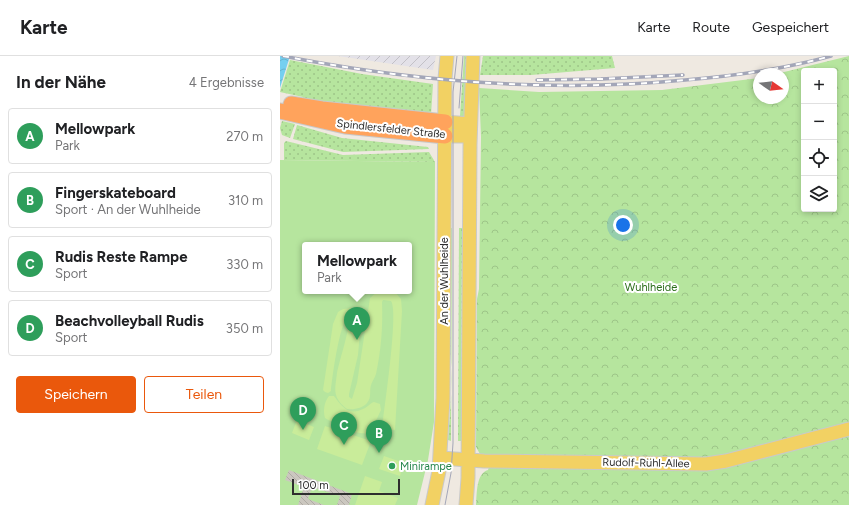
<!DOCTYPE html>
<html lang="de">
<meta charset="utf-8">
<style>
:root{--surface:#fff;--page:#f2f2f2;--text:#202124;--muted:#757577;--line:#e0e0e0;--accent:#ea580c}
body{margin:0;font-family:Figtree,sans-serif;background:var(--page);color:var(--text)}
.controls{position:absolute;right:12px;top:12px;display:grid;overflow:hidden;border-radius:4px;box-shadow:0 2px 6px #0003}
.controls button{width:36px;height:36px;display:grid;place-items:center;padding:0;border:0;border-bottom:1px solid var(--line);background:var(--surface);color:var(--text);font:20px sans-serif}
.compass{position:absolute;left:473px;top:12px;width:36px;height:36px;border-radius:50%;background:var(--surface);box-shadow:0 2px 6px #0003;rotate:104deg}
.scale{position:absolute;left:12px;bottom:10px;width:108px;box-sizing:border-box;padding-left:4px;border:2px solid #2e2e2e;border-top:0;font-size:11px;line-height:14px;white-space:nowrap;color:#2e2e2e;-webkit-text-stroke:3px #fff;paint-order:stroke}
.you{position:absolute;left:343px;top:169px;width:14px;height:14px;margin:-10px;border:3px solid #fff;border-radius:50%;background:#1a73e8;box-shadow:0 0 0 6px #1a73e833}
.badge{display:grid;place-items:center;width:26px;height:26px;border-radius:50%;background:var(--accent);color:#fff;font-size:13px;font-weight:700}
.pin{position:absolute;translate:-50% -33px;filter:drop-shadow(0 1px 2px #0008)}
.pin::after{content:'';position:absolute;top:21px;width:14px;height:12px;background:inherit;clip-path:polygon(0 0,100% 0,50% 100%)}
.popup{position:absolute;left:22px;top:186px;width:110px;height:52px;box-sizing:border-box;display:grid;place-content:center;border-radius:4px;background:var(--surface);filter:drop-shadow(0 1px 3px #0005);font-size:13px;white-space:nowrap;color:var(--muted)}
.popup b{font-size:15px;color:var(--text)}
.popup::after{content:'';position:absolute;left:50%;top:100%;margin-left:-8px;border:8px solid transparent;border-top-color:var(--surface)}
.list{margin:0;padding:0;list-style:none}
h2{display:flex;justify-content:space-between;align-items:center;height:52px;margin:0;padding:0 16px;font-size:17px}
h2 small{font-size:13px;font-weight:400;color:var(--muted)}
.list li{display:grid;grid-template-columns:26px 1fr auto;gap:12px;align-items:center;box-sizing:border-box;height:56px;margin:0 8px 8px;padding:0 8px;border:1px solid var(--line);border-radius:4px}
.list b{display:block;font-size:15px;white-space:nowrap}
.list p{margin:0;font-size:13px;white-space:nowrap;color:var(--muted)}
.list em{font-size:13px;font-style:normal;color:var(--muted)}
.actions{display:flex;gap:8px;padding:12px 16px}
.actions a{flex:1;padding:9px 0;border:1px solid var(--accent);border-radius:4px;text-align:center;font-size:14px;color:var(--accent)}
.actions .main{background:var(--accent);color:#fff}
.icon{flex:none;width:22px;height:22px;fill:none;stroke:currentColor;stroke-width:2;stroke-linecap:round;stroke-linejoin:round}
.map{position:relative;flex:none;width:569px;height:449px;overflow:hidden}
header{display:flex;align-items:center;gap:24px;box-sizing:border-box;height:56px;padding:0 20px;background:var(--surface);border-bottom:1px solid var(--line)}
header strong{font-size:19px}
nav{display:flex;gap:22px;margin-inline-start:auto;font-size:14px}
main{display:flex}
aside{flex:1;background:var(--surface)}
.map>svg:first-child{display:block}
.industrial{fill:url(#industrial-furrows)}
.grass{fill:url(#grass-dots)}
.forest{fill:url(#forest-crowns);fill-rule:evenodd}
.park{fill:#b6e59e;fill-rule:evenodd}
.pitch{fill:#c9ec9a}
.water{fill:url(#water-waves)}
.building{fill:url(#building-back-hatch)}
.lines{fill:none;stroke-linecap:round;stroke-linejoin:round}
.major-casing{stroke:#c9c9c9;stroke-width:15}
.highway-casing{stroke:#c9c9c9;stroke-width:17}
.major{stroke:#f2d163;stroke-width:13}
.highway{stroke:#ffa35c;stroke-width:15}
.tram{stroke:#a3a6b8;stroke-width:1}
.rail-casing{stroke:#a3a6b8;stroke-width:3.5}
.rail{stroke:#fff;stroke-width:2;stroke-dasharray:6;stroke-linecap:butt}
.leisure-dot{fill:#2e9e5b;stroke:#fff;stroke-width:1.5}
.labels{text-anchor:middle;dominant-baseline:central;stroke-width:4;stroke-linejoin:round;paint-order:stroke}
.street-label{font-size:11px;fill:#2e2e2e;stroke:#fff}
.park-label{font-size:11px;fill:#2c6e1b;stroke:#fff}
.leisure-label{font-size:11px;fill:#27864d;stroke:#fff;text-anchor:start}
</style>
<header>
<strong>Karte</strong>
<nav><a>Karte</a><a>Route</a><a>Gespeichert</a></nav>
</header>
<main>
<aside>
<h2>In der Nähe<small>4 Ergebnisse</small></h2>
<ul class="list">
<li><span class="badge" style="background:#2e9e5b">A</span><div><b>Mellowpark</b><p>Park</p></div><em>270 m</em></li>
<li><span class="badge" style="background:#2e9e5b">B</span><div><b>Fingerskateboard</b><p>Sport · An der Wuhlheide</p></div><em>310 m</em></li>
<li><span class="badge" style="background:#2e9e5b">C</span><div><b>Rudis Reste Rampe</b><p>Sport</p></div><em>330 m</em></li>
<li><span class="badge" style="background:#2e9e5b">D</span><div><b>Beachvolleyball Rudis</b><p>Sport</p></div><em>350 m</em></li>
</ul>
<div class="actions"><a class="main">Speichern</a><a>Teilen</a></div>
</aside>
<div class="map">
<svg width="569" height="449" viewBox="0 0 569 449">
<defs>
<pattern id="industrial-furrows" width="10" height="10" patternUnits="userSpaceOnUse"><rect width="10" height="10" fill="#e3e1e8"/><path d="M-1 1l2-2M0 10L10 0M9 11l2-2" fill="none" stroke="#c3c1c7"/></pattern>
<pattern id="grass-dots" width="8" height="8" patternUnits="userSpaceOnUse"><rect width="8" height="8" fill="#b6e59e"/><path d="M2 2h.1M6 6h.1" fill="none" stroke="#9dc588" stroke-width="1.8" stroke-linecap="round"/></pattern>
<pattern id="forest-crowns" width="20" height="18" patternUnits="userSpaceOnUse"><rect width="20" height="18" fill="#b6e59e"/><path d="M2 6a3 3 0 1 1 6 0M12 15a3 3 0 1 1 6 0" fill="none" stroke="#9dc588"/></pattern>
<pattern id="water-waves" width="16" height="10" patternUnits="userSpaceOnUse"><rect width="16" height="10" fill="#75cff0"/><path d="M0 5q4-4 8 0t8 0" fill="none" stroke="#66b2ce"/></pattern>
<pattern id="building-back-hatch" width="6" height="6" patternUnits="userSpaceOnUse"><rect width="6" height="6" fill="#cbc7bf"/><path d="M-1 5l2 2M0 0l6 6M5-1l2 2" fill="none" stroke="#afaba4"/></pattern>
</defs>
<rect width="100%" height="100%" fill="#efe9e1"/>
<!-- industrial -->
<path class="industrial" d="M58 0H156L153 14Z"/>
<!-- grass -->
<path class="grass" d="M184 0H189L186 55 184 60H180Z
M203 0H332L335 12 251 19H200Z
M10 4 82 18 153 28 151 59 22 44 23 41 0 36Z
M2 65 15 68 10 82 2 79 0 72Z
M17 69 62 82 148 91 149 93 63 96 13 83Z
M6 85 63 99 149 96 155 106 4 104V87Z
M169 172H172L171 385 168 384C170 352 175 316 168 284Z
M179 172H182L181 385H178Z"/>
<!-- forest -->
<path class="forest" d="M569 0V369L447 401 413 404 200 398 196 391 197 243 199 233 201 81 199 32 259 36 382 34 479 22V42H503V18H496ZM524 15H554V153H524Z
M569 377V449H196C197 438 196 417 208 414L209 411 416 412Z"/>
<!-- park -->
<path class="park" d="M0 104 155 106 154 366 148 404 137 449H0ZM25 189H129V235H25Z"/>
<!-- pitch -->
<path class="pitch" d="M98 235H114L121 243 122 255 115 374 102 373C104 353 119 256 111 245L103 244 102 246C103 271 101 294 96 318 95 322 92 325 91 329 89 336 92 341 87 347 83 352 74 354 67 353 52 341 55 334 57 317 59 306 72 266 69 260 60 263 52 323 51 335L48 337 45 336 43 334 53 268 58 256 63 253 73 252 81 264 78 299 69 338V341L72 343 77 327 90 242Z
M49 340H54C62 351 69 360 83 353 88 351 90 347 94 346L100 348 101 354 90 377C76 380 58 369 45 362 43 355 44 346 49 340Z
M17 364 34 371 29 384 12 377Z
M45 370 91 385 82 409 37 393Z
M104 400 124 407 120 420 99 413Z
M85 420 102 426 99 435 118 442 115 449H75Z"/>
<!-- water -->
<path class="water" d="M0 0H10L0 32Z"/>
<!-- building -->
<path class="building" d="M9 414 72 438 69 449H57L60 440 32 431 28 443 44 449H18L24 431 5 424Z"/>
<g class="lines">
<!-- major casing -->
<g class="major-casing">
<path id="major" d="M165 66 190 68
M165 80H190
M160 402 204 405 426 408 446 405 569 373
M152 449 159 415 163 342 165 23 167 0
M186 449 188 422 190 88 193 0"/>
</g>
<!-- highway casing -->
<g class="highway-casing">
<path id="highway" d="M11 48 42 53 165 66
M0 55 65 70 165 80"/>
</g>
<!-- major -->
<use href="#major" class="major"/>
<!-- highway -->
<use href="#highway" class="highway"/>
<!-- tram -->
<path class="tram" d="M179 52 183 0
M165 449 171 417 173 387V36L177 0"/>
<!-- rail casing -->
<g class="rail-casing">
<path id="rail" d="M3 0C136 26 270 37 405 24 454 20 504 13 551 0
M257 24 321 23 403 19"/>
</g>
<!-- rail -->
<use href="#rail" class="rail"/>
</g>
<!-- markers -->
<circle class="leisure-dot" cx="112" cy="410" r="4"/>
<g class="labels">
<!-- street labels -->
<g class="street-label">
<text transform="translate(111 73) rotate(6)">Spindlersfelder Straße</text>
<text transform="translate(164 225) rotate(-90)">An der Wuhlheide</text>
<text transform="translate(366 407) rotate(1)">Rudolf-Rühl-Allee</text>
</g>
<!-- park labels -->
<g class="park-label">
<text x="371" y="231">Wuhlheide</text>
</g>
<!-- leisure labels -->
<g class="leisure-label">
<text x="120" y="410">Minirampe</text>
</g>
</g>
</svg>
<div class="controls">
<button>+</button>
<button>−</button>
<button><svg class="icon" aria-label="locate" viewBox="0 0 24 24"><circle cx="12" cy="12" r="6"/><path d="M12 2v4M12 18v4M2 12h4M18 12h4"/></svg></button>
<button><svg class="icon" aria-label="layers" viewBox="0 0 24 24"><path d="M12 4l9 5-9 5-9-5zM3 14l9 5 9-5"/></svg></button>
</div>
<svg class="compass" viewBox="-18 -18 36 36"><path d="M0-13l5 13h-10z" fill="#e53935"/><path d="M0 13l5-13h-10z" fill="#757577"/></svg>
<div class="scale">100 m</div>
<div class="you"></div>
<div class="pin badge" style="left:77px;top:284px;background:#2e9e5b">A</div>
<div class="popup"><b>Mellowpark</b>Park</div>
<div class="pin badge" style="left:99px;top:397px;background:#2e9e5b">B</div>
<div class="pin badge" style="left:64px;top:389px;background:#2e9e5b">C</div>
<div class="pin badge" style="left:23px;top:374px;background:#2e9e5b">D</div>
</div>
</main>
